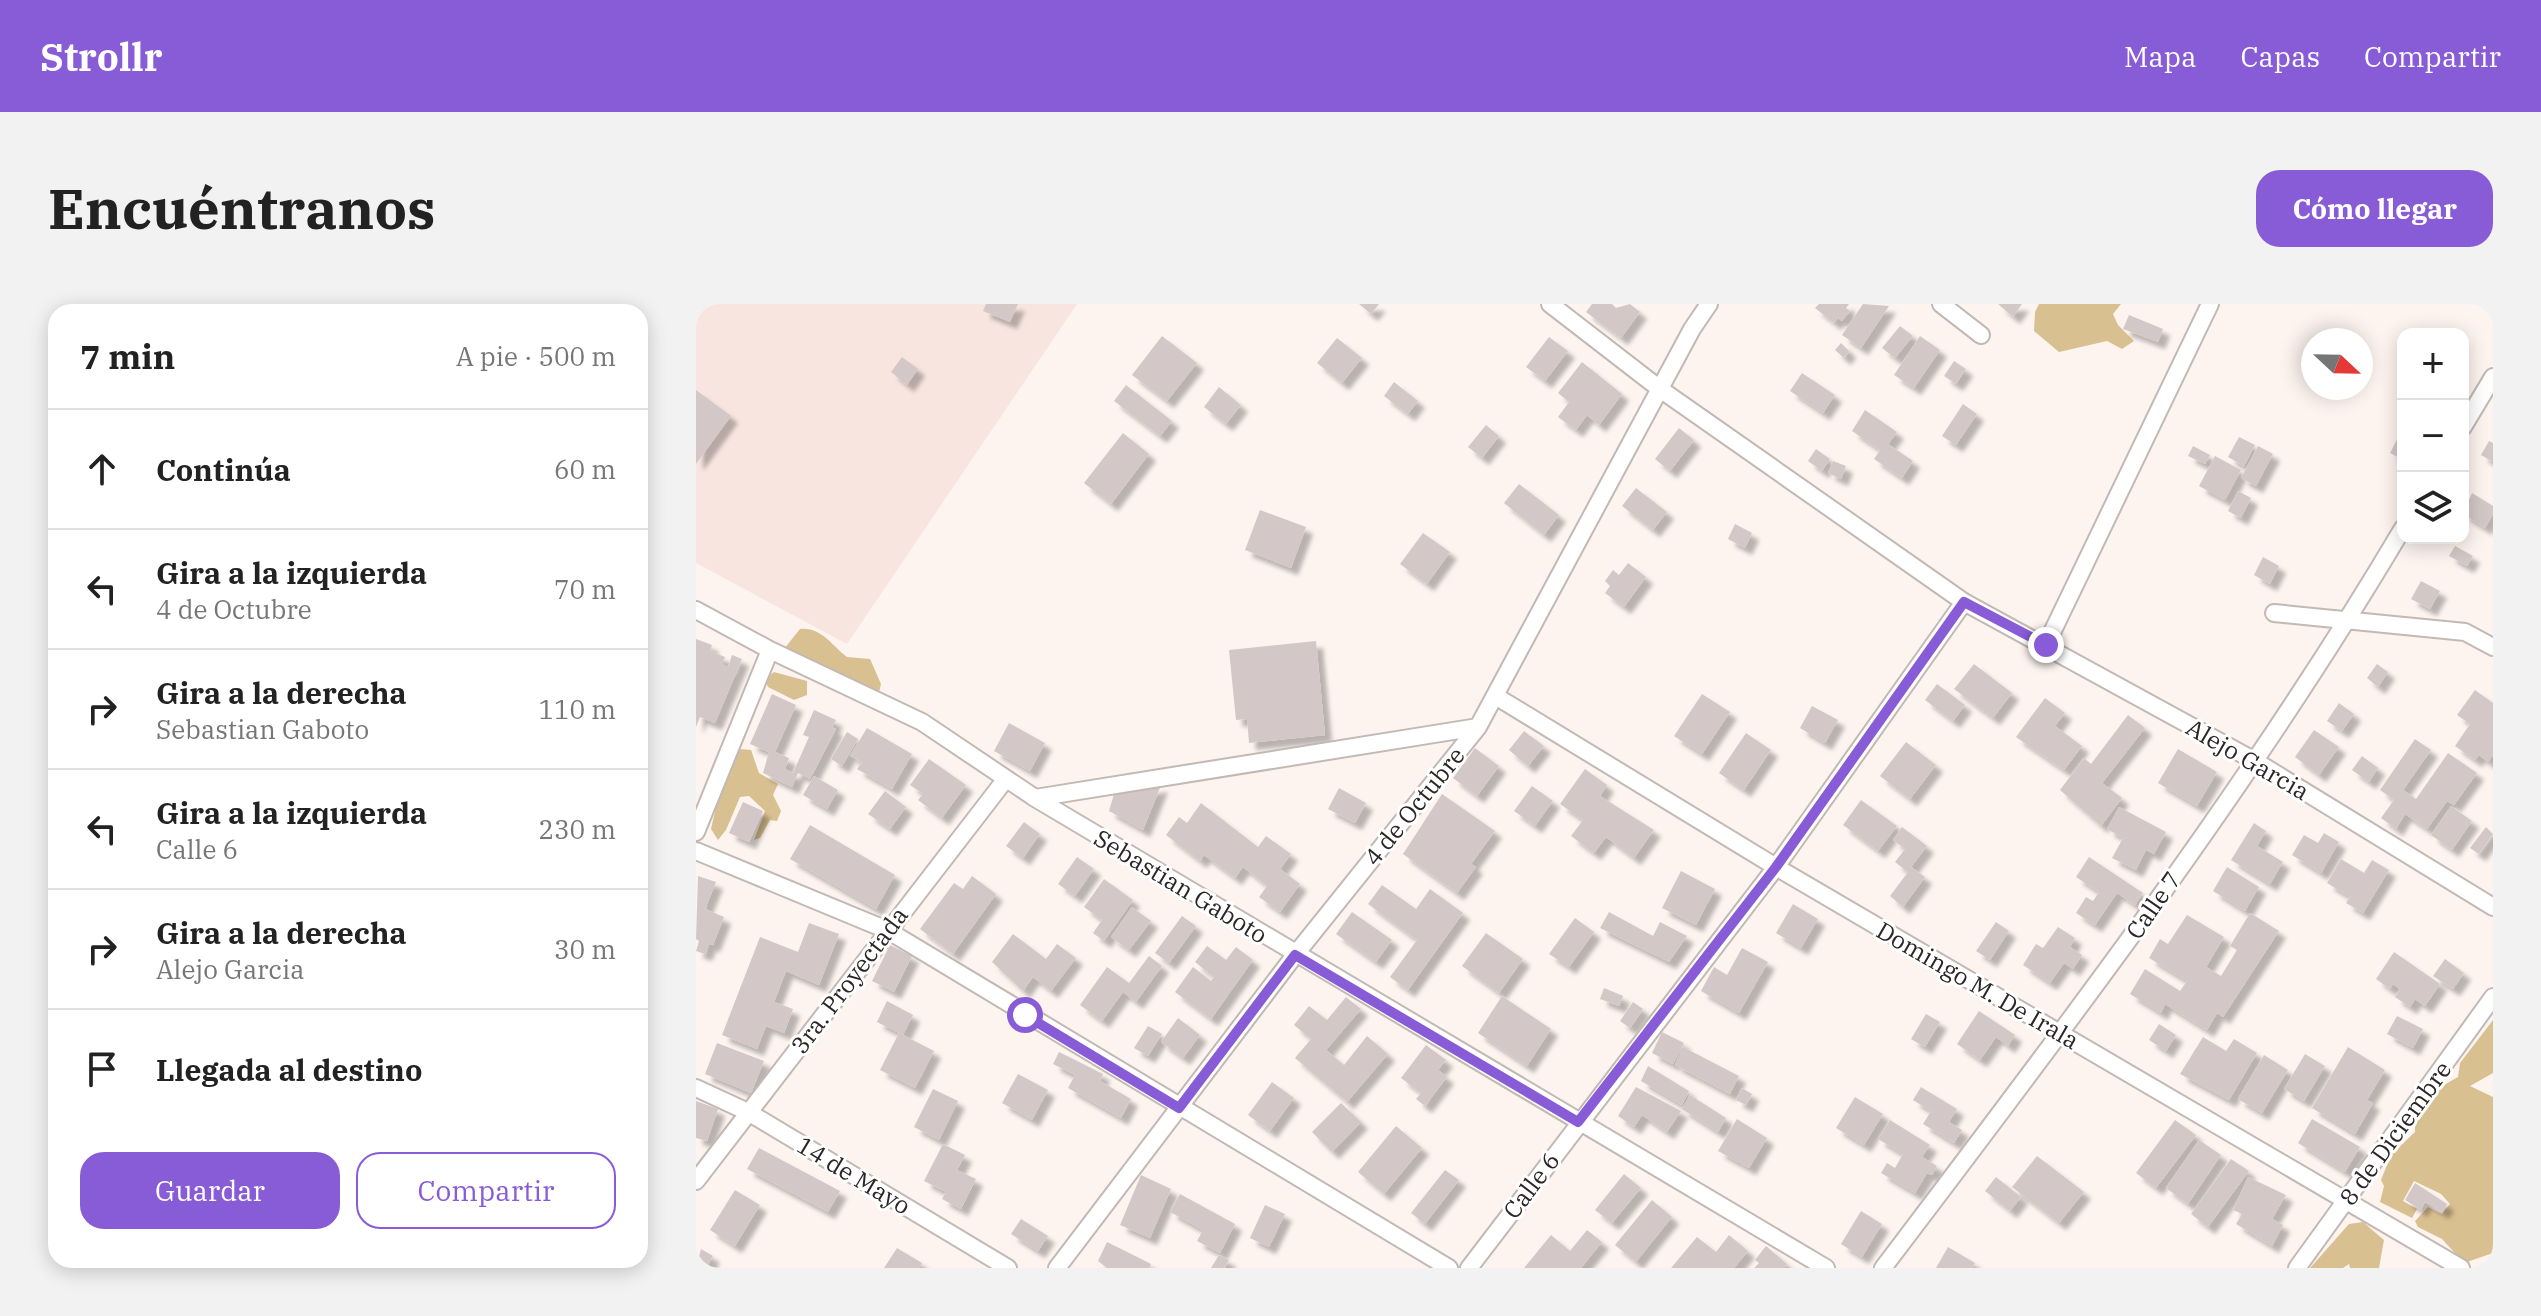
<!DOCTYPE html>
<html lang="es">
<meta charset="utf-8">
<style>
:root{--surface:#fff;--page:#f2f2f2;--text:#222;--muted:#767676;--line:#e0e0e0;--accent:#875cd6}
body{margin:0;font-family:"IBM Plex Serif",serif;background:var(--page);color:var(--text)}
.controls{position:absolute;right:24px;top:24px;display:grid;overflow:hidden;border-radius:16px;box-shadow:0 4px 20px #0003}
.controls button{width:72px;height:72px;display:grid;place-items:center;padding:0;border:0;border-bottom:2px solid var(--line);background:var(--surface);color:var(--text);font:40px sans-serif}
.compass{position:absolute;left:1605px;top:24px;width:72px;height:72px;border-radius:50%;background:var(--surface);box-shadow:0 4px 20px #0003;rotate:112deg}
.stop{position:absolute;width:24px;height:24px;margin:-18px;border:6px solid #875cd6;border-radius:50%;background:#fff}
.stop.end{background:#875cd6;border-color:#fff;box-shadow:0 2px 8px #0008}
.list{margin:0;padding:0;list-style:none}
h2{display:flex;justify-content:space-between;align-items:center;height:104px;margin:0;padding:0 32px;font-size:34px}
h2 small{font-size:26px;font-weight:400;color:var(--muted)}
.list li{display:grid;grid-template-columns:52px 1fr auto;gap:24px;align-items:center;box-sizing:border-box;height:120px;padding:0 32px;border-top:2px solid var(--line)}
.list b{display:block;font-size:30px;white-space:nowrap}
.list p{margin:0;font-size:26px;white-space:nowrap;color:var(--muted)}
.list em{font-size:26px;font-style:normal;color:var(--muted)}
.actions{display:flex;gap:16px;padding:24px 32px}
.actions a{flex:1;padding:18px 0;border:2px solid var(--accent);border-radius:24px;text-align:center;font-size:28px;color:var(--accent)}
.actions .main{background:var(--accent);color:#fff}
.icon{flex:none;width:44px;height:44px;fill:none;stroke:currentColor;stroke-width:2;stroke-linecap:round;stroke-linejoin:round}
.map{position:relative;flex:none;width:1797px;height:964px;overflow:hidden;border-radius:24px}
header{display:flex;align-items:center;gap:48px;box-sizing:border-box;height:112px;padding:0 40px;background:var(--accent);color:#fff}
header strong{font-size:38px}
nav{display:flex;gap:44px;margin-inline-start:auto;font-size:28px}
.intro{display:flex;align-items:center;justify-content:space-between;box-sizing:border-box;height:192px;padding:0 48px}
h1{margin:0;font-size:56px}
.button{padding:20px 36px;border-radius:24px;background:var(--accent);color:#fff;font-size:28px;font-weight:700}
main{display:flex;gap:48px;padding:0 48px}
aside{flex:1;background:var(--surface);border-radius:24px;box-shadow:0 4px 20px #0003}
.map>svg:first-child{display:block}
.built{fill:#f8e5df}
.green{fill:#d9c090}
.building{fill:#d3c8c7;filter:url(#shadow)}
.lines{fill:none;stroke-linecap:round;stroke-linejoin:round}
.minor-casing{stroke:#c2b9b5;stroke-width:20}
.minor{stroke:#fff;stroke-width:16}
.route{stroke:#875cd6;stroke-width:10}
.labels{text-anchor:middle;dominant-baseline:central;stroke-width:6;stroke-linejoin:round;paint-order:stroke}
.street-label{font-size:24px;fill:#2a2625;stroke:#fff}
</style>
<header>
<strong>Strollr</strong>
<nav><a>Mapa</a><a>Capas</a><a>Compartir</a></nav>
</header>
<div class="intro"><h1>Encuéntranos</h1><a class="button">Cómo llegar</a></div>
<main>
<aside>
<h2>7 min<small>A pie · 500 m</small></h2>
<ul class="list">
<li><svg class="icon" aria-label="ahead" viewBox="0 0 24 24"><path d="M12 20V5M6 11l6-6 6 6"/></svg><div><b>Continúa</b></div><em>60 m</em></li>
<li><svg class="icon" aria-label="left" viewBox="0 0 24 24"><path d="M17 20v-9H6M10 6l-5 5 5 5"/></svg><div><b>Gira a la izquierda</b><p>4 de Octubre</p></div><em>70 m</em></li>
<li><svg class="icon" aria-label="right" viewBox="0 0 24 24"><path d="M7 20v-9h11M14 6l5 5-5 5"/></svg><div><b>Gira a la derecha</b><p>Sebastian Gaboto</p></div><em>110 m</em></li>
<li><svg class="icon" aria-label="left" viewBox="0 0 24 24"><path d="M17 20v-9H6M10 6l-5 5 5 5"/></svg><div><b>Gira a la izquierda</b><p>Calle 6</p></div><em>230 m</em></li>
<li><svg class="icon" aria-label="right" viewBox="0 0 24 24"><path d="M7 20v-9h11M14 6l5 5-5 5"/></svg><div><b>Gira a la derecha</b><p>Alejo Garcia</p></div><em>30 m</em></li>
<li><svg class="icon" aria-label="arrive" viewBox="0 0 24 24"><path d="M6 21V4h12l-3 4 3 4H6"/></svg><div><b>Llegada al destino</b></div></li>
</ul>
<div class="actions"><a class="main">Guardar</a><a>Compartir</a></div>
</aside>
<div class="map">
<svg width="1797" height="964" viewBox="0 0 1797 964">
<defs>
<filter id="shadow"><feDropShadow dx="7" dy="7" stdDeviation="2" flood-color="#0004"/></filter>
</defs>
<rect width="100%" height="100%" fill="#fdf3ef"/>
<!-- built -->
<path class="built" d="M0 0H381L151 340 0 259Z"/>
<!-- green -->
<path class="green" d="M1343 0H1425L1417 10 1422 21 1438 37 1426 45 1411 37 1363 48 1338 27 1339 8Z
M104 325C126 323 136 342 151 353L174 355 185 380 182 393 88 345Z
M78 368 111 377V391L98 396 72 383 69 375Z
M44 445 55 446 63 469 82 480 77 491 85 507 81 517 74 516 64 534 58 536 69 507 53 492 44 493 30 526 22 536 15 525C22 496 26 469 44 445Z
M1797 716V769L1774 782 1797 793V949L1768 959 1746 935 1722 923 1719 917 1732 903 1746 910 1754 900 1745 890 1718 877 1707 897 1721 905 1716 914 1684 898 1688 882 1685 876 1695 851 1719 828V819L1739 786 1762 773 1764 759Z
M1667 918 1688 936 1683 964H1654L1653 960 1647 964H1614L1653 920Z"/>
<!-- building -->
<path class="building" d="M290 0H322L314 18 287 7Z
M663 0H683L675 10Z
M896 0H916L920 4 934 0 944 8 925 34 890 8Z
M1123 0H1153L1150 4 1154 7 1146 17 1142 14 1138 19 1119 4Z
M1167 0 1193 2 1165 44 1146 31Z
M1302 0H1326L1317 13Z
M1433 11 1467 25 1462 38 1427 25Z
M1204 22 1217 32 1199 54 1186 44Z
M466 32 501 59 471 97 436 71Z
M1224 32 1244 46 1218 84 1198 71Z
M853 33 872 47 849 77 830 63Z
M641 34 666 54 646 79 621 59Z
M1145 39 1153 47 1148 54 1139 46Z
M206 53 222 65 211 81 195 68Z
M1258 57 1270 65 1260 80 1248 72Z
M886 58 926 90 903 121 891 111 880 126 862 113 873 98 862 89Z
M1106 69 1139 91 1127 109 1094 87Z
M698 78 722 97 712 110 688 92Z
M430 81 476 117 464 132 418 97Z
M523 83 545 101 530 120 508 103Z
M0 86 35 112 0 160Z
M1267 100 1281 110 1260 141 1246 132Z
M1169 106 1201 128 1192 140 1217 157 1206 174 1178 155 1184 146 1156 127Z
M790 121 803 132 786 154 772 143Z
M983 124 998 136 974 167 959 155Z
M1707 124V156L1694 149Z
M427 129 453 150 415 200 388 179Z
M1543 133 1559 141 1548 162 1532 153Z
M1793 137 1797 139V158L1785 151Z
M1497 142 1514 151 1509 160 1492 152Z
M1562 142 1577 150 1560 182 1545 174Z
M1120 145 1134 155 1126 167 1112 157Z
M1519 152 1545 166 1529 196 1503 182Z
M1137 157 1150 162 1145 175 1132 169Z
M823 180 863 211 848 231 808 199Z
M940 184 971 208 957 226 926 202Z
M1542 187 1555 194 1545 214 1532 207Z
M1776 189 1797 202V210L1789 224 1767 210Z
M564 206 610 223 595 264 549 246Z
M1039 220 1056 229 1049 244 1032 235Z
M727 229 754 248 731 280 704 260Z
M1759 242 1777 252 1771 262 1753 252Z
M1567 253 1583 262 1574 280 1558 271Z
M932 259 950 273 928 303 909 289 914 282 909 277 917 266 923 271Z
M1725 277 1744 287 1734 305 1715 295Z
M0 335 16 341 14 347 29 353 26 360 32 363 36 351 46 355 19 419 4 413 0 423Z
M620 337 629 431 553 439 551 415 540 416 533 346Z
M1278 360 1316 389 1297 414 1258 385Z
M1681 360 1692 368 1682 383 1671 374Z
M1241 380 1269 401 1257 417 1229 396Z
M1779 386 1797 399V451L1792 458 1783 451 1779 456 1759 442 1774 420 1761 411Z
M76 390 100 401 79 448 93 454 89 465 97 469 113 433 107 431 118 406 140 416 136 423 140 425 114 475 102 469 96 483 67 469 73 448 54 440Z
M1006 390 1034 408 1006 450 978 432Z
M1349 394 1369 409 1359 422 1386 442 1368 466 1320 433Z
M1643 399 1658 410 1646 427 1631 417Z
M1116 402 1142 416 1129 439 1104 424Z
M1432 411 1449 424 1406 479 1426 494 1405 522 1364 486 1388 454 1395 460Z
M313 419 349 439 334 467 298 447Z
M171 424 216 450 196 485 161 465 166 458 154 452Z
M1618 426 1643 443 1623 471 1599 453Z
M828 427 848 442 832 462 813 446Z
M151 428 162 435 146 462 135 455Z
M1050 429 1075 446 1048 486 1023 469Z
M1719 435 1735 446 1707 486 1720 495 1752 449 1781 469 1758 501 1751 497 1731 525 1709 510 1700 525 1685 514 1698 496 1684 486Z
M1210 438 1240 461 1214 495 1184 472Z
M779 444 803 462 781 492 757 474Z
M1482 445 1521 468 1501 502 1462 479Z
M1666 452 1682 464 1673 478 1656 466Z
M233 455 270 481 246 514 222 496 227 490 214 481Z
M889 465 911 481 904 492 958 526 938 554 910 533 898 549 875 532 887 516 864 500Z
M118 472 142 486 131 505 107 491Z
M465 481 447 526 413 507 418 490Z
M836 482 857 497 839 522 818 507Z
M643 484 670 499 659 519 632 505Z
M189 487 210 503 194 525 172 510Z
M746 490 799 527 775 560 780 563 761 589 707 550Z
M1165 496 1201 522 1182 547 1147 521Z
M47 498 67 507 53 538 33 529Z
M505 499 562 543 570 532 595 550 584 565 604 580 584 608 563 593 571 582 547 563 539 574 508 551 504 557 470 531 483 513 491 519Z
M1755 502 1776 517 1756 546 1735 531Z
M1423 503 1470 528 1458 550 1450 546 1440 566 1416 554 1427 534 1411 525Z
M328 518 344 530 327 554 310 542Z
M1558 519 1570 527 1561 542 1587 558 1574 580 1535 556Z
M114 521 199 571 180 605 94 555Z
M1206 523 1231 542 1215 563 1229 573 1207 603 1194 592 1212 568 1199 558 1209 545 1197 536Z
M1790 523 1797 530 1783 550 1774 544Z
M1628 529 1643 538 1625 569 1596 551 1608 531 1622 539Z
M381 553 398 565 379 592 362 580Z
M1393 553 1447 589 1439 601 1421 589 1399 621 1380 609 1390 593 1397 597 1403 588 1380 573Z
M1645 555 1668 569 1676 556 1693 566 1667 609 1650 599 1654 593 1631 579Z
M1531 563 1563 583 1549 607 1517 587Z
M985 567 1019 585 1000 621 966 604Z
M2 572 20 578 9 605 28 613 17 641 13 640 9 650 0 647 3 637 0 635Z
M276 572 300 590 257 650 224 625 258 579 267 585Z
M408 575 437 596 408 637 397 629 406 616 388 603Z
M686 581 720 605 734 585 767 609 712 686 694 673 721 636 672 600Z
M1097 600 1122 615 1105 644 1080 629Z
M436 603 455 617 433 646 415 633Z
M656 608 696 636 680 658 640 630Z
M913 608 957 632 964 618 991 632 973 658 904 624Z
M1554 609 1583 627 1527 713 1521 709 1511 726 1469 700 1465 709 1434 690 1449 665 1484 687 1491 677 1453 654 1464 635 1472 640 1491 611 1528 633 1510 663 1525 672 1541 646 1534 642Z
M486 612 500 622 473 659 459 649Z
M879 614 898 628 873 663 853 650Z
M1300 618 1313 627 1294 656 1280 647Z
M113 619 143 630 123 681 90 667 78 698 97 705 88 729 70 722 61 745 26 731 64 633 102 648Z
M1362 623 1379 634 1374 643 1386 651 1377 665 1368 659 1354 679 1327 661 1340 640 1347 644Z
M790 629 827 655 803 689 766 662Z
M317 630 350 655 361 640 380 654 355 687 337 673 327 687 296 658Z
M194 641 216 652 198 688 176 677Z
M511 642 530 656 540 643 557 656 515 715 479 688 497 663 515 677 518 673 499 658Z
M1046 644 1072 658 1043 709 1005 687 1018 663 1031 671Z
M1698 648 1744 680 1729 702 1719 695 1714 703 1699 693 1704 685 1697 680 1694 685 1680 675Z
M453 652 466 662 440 698 427 688 406 717 384 701 411 663 433 679Z
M1749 655 1768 669 1757 685 1737 672Z
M908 684 927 692 923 702 904 695Z
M806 692 855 725 831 762 782 729Z
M650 693 665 705 630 746 648 761 671 732 692 750 651 798 599 754 615 735 598 721 613 702 631 716Z
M191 697 217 711 207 731 238 747 219 784 184 766 203 729 181 718Z
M937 698 947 705 934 724 924 717Z
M1283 707 1319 731 1312 742 1300 733 1284 756 1261 740Z
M1230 710 1244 718 1229 743 1215 735Z
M1701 712 1727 725 1717 744 1691 730Z
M482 714 504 731 487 754 465 738Z
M1463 720 1480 731 1470 747 1453 736Z
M452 722 466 730 452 752 438 744Z
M966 728 988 739 977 760 956 749Z
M1507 733 1530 747 1538 735 1561 749 1533 796 1484 770Z
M21 739 68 757 55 789 9 770Z
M730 741 750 756 742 766 751 773 729 802 720 795 725 789 705 774Z
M987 743 1043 772 1034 790 979 761Z
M1652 743 1689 766 1671 796 1677 799 1659 830 1616 804Z
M363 748 407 770 404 777 435 795 425 814 372 784 379 771 357 760Z
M1609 750 1629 762 1608 797 1588 785Z
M1568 751 1592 766 1566 809 1542 795Z
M952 762 993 787 986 801 945 777Z
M322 770 352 786 336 816 306 799Z
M576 778 598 794 574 827 552 811Z
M940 783 985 807 971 828 946 811 938 823 922 812Z
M1225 783 1261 805 1253 818 1266 826 1258 839 1227 820 1235 807 1217 796Z
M1046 784 1056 790 1050 801 1040 796Z
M237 785 262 797 243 836 218 823Z
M994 791 1030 814 1022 828 986 805Z
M1159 793 1187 810 1168 841 1140 824Z
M0 797 22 805 11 837 0 834Z
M645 799 665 818 636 848 616 828Z
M1041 815 1071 834 1053 864 1022 847Z
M1616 815 1664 843 1649 868 1602 839Z
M1194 816 1234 841 1226 853 1241 862 1236 871 1231 869 1219 889 1185 869 1191 859 1199 864 1207 850 1182 835Z
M1479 816 1500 831 1460 884 1440 869Z
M700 822 726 844 688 890 662 868Z
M1503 836 1525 851 1492 900 1470 884Z
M247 840 269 851 261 866 280 875 265 905 246 895 250 888 228 877Z
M63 844 144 887 132 908 51 865Z
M1341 852 1388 888 1363 919 1316 883Z
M1535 855 1553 867 1512 923 1495 910Z
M749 866 763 876 729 920 715 909Z
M928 870 945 884 916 919 899 906Z
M445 871 475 885 454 934 424 921Z
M1300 873 1325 893 1314 907 1289 887Z
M1552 873 1590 891 1576 915 1587 921 1576 942 1540 920 1546 910 1537 906Z
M1719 879 1751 900 1746 908 1729 898 1725 906 1709 896Z
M39 886 64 901 39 942 14 926Z
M484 890 539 920 524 949 501 937 507 926 474 908Z
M956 896 976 913 940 958 919 941Z
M569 901 589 910 573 943 554 934Z
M1165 907 1186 920 1166 953 1145 940Z
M325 915 352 932 342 947 315 930Z
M891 926 906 938 885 964H828L855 931 874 947Z
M1033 931 1052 947 1038 964H975L1001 933 1020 948Z
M411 938 455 960 453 964H411L402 957Z
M1070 942 1091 960 1088 964H1058L1063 959 1059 956Z
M1252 943 1279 959 1276 964H1240Z
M201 944 226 959 223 964H188Z
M5 945 17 952 10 964H0Z
M523 951 533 956 528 964H515Z"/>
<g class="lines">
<!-- minor casing -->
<g class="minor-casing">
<path id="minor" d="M854 0 964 85 1268 298 1559 457 1797 603
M1245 0 1285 31
M1767 123 1797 73
M0 306 74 346 226 418 339 494 1130 964
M1578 309 1769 328 1797 343
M1350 341 1514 0
M801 393 1080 563 1765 964
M339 494 782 423
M0 528 74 346
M0 547 191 626 753 964
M0 784 52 808 312 964
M0 877 309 476
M361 964 599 651 782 423 996 25 1013 0
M773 964 1080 563 1268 298
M1187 964C1369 724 1553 484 1707 224
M1601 964 1797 693"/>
</g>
<!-- minor -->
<use href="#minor" class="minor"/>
</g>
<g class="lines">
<!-- route -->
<path class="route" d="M329 711 483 804 599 651 882 818 1080 563 1268 298 1350 341"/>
</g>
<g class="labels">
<!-- street labels -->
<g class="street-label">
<text transform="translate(1552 455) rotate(30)">Alejo Garcia</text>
<text transform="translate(718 502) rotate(-51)">4 de Octubre</text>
<text transform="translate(485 582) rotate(31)">Sebastian Gaboto</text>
<text transform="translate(1457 601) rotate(-55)">Calle 7</text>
<text transform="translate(153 676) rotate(-53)">3ra. Proyectada</text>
<text transform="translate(1282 681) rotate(30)">Domingo M. De Irala</text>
<text transform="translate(1699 829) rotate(-54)">8 de Diciembre</text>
<text transform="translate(158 871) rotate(31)">14 de Mayo</text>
<text transform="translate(835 881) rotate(-53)">Calle 6</text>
</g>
</g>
</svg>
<div class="controls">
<button>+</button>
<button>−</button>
<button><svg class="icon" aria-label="layers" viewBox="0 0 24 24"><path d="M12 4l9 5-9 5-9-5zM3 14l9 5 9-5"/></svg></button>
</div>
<svg class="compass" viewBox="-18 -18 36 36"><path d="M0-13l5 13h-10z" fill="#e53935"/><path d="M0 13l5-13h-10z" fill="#767676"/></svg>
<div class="stop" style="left:329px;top:711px"></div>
<div class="stop end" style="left:1350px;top:341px"></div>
</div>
</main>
